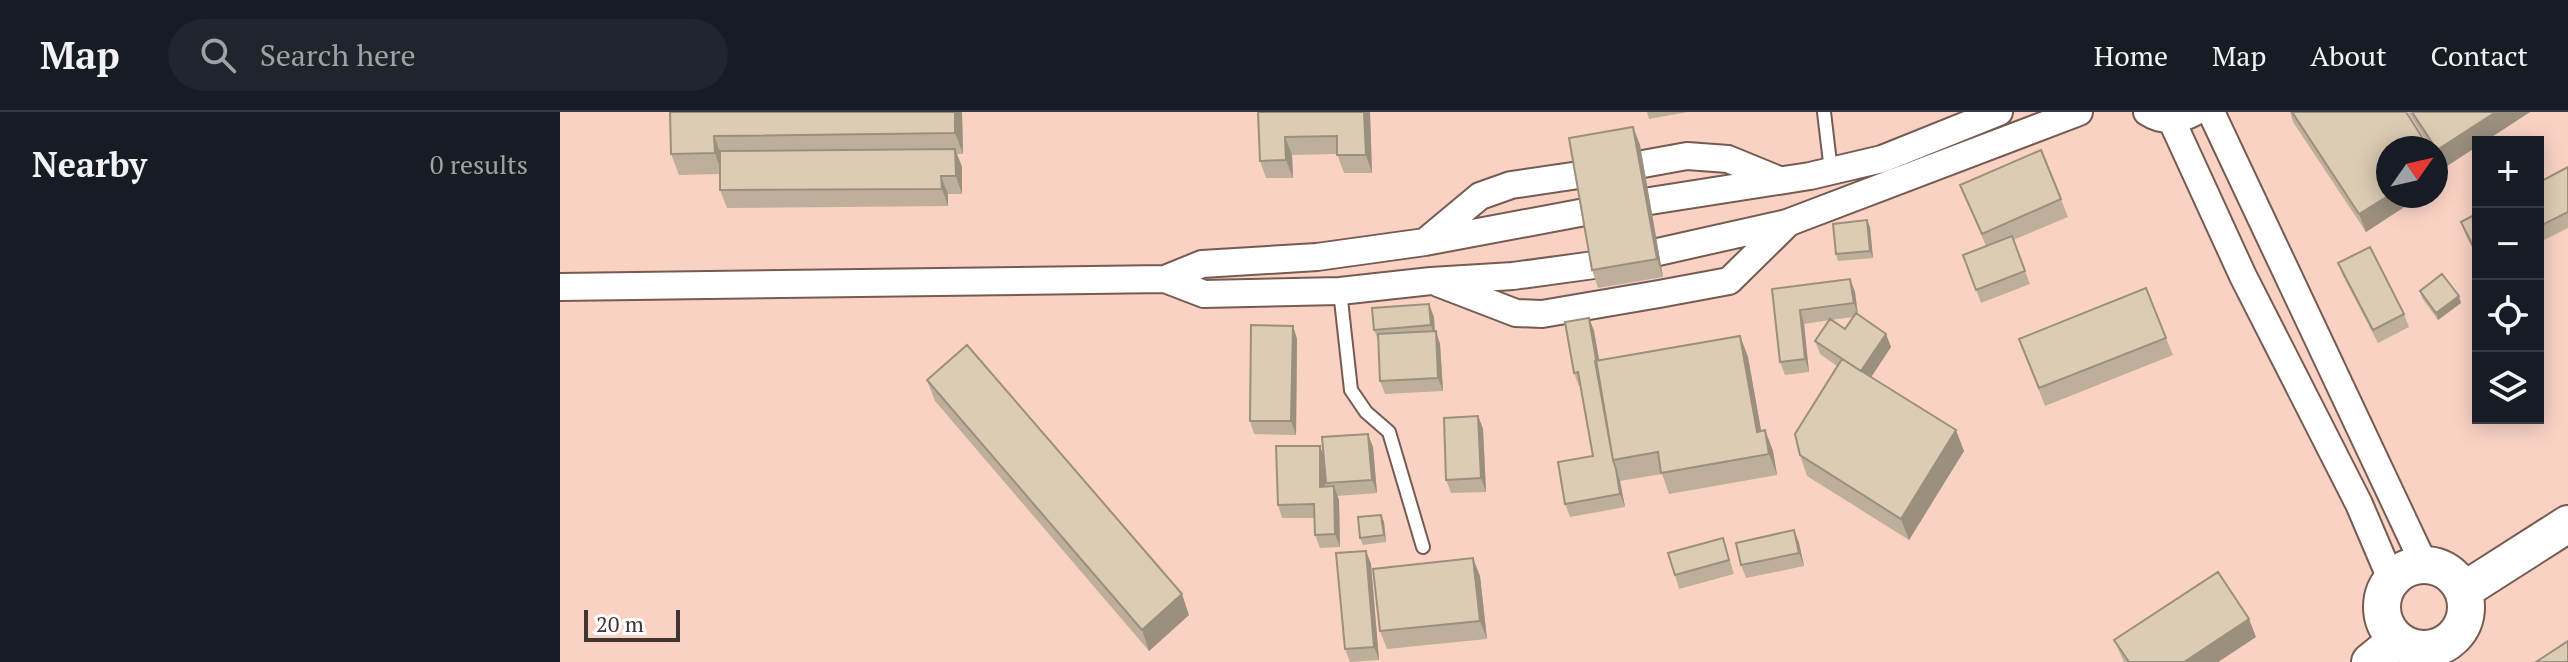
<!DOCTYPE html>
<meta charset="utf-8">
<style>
:root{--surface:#171b24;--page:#20242c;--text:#f1f3f6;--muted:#9ea1a6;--line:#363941}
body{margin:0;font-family:"PT Serif",serif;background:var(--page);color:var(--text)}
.controls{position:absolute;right:24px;top:24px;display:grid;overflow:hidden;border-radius:0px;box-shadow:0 4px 20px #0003}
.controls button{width:72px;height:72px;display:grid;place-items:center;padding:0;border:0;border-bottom:2px solid var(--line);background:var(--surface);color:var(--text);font:40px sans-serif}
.compass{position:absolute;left:1816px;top:24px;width:72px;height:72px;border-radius:50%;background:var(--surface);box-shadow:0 4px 20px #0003;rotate:56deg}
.scale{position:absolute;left:24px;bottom:20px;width:96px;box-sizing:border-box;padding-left:8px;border:4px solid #413531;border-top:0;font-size:22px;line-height:28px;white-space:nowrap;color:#413531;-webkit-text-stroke:6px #fff;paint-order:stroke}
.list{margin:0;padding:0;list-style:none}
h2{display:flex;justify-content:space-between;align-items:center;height:104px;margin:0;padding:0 32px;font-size:34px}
h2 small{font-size:26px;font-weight:400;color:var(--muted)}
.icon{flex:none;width:44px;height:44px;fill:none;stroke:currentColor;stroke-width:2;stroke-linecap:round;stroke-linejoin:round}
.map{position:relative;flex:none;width:2008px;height:550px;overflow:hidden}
header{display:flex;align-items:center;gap:48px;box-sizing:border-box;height:112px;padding:0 40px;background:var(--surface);border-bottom:2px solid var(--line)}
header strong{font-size:38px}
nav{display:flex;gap:44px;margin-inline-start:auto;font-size:28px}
.search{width:560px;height:72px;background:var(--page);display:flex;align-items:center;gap:20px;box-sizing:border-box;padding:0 28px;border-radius:44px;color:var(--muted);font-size:30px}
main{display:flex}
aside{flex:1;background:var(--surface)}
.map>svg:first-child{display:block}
.built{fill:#f9d2c4;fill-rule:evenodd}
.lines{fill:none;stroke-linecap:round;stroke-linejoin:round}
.lane-casing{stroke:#755b51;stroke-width:16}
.street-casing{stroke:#755b51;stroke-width:30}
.secondary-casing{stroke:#755b51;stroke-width:40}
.lane{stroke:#fff;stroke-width:12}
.street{stroke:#fff;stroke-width:26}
.secondary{stroke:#fff;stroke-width:36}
.wall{fill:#beaf9b;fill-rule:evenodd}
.shaded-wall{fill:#9b8f7e}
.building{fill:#ddccb4;stroke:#9b8f7e;stroke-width:2}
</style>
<header>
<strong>Map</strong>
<div class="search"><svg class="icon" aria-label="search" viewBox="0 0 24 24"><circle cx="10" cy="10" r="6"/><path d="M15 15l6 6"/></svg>Search here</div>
<nav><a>Home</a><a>Map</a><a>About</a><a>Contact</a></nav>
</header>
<main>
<aside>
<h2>Nearby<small>0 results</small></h2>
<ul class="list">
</ul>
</aside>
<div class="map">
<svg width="2008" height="550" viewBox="0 0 2008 550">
<rect width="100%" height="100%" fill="#fedfd4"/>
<!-- built -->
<path class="built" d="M0 0H2008V550H0ZM1918 30H1978V306H1918ZM1828 36H1876V84H1828Z"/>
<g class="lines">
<!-- lane casing -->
<g class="lane-casing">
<path id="lane" d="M1264 0 1271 59
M780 179 791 278 806 300 829 320 863 435"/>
</g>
<!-- street casing -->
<g class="street-casing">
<path id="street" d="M1587 0C1602 10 1619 9 1635 0
M1651 0 1864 452
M1611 7 1683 164 1799 392 1831 467
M1083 52 1127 44 1168 47 1219 68
M1090 89 1250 64 1322 47 1439 0
M866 129 920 84 951 73 1019 63
M1098 140 1227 111 1519 0
M605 167 644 182 780 179 871 169 953 164 1034 153
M878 171 956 201 982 202 1099 182 1169 169 1227 112
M0 175 605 167 642 152 757 145 865 130 1025 100"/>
</g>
<!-- secondary casing -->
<g class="secondary-casing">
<path id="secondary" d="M1822 495a42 42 0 1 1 84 0a42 42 0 1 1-84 0Z
M1903 479 2008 412
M1810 550 1837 528"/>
</g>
<!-- lane -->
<use href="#lane" class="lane"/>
<!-- street -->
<use href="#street" class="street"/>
<!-- secondary -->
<use href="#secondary" class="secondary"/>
</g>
<!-- wall -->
<path class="wall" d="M110 0H402L403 42H397L402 55V82H388V94L167 96 160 78V62L119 63 111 42Z
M698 0H810L812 61H784L777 42 732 43 733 66H706L700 49Z
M1087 0H1128L1089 7Z
M1730 0H1846L1828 84H1861L1806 120 1733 10Z
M1848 0H1970L1924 30H1918L1884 56 1876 44V36H1871Z
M1073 15 1080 33 1103 165 1038 176 1032 158Z
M2008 55V116L1978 131V71Z
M1400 73 1501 87 1508 105 1453 128 1470 172 1421 191 1403 143 1426 134Z
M1918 101V148L1906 123 1901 110Z
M1310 115 1313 146 1278 149 1276 142Z
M1778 151 1844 202 1849 215 1818 231 1783 164Z
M1290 167 1295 180 1298 202 1326 222 1331 235 1311 265 1404 339 1349 428 1247 364 1240 343 1277 254 1260 242 1255 229 1270 208 1244 212 1249 260 1225 263 1220 250 1212 177ZM1293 205 1285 217 1271 208Z
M1860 179 1901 191 1878 208 1862 186Z
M874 205 875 219 880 232 883 279 825 282 820 269 819 230 814 218Z
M1029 206 1034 219 1039 248 1180 224 1188 245 1201 319 1205 318 1213 339 1217 363 1109 382 1102 362 1060 369 1065 395 1010 405 1005 392 1033 344 1021 274H1019L1014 261Z
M733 214 737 227 736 323 694 322 690 309Z
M1606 226 1613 243 1485 294 1459 227Z
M367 268 629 503 589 539 375 289Z
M918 304 923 317 926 380 891 381 886 368Z
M760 334 763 343 813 335 817 381 777 384 779 388 780 435 760 436 755 423V406H722L718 393Z
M821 403 824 410 826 430 803 433 800 426Z
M1234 418 1239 431 1244 454 1186 466 1181 453Z
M806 439 811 452 819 548 790 550 785 537Z
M1167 439 1174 462 1119 477 1115 463Z
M920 464 927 527 827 537 820 519Z
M1696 525 1658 550H1564L1554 528Z"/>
<!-- shaded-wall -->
<path class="shaded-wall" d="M395 0H402L403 42 395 21Z
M804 0H810L812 61 806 43Z
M1936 0H1970L1924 30H1918V34L1884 56 1877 38Z
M1073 15 1080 33 1103 165 1097 147Z
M154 24 162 45V62L155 41Z
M725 25 732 43 733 66 726 48Z
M395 37 402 55V82L396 64Z
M1879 50 1885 68 1876 74V52Z
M381 64 388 82V94L382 77Z
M1828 84H1861L1806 120 1799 102Z
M1307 108 1310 115 1313 146 1310 139Z
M1290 167 1295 180 1298 204 1294 191Z
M1899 184 1901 191 1878 208 1876 201Z
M869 192 874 205 875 226 871 213Z
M1240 198 1244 212 1249 260 1245 247Z
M1029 206 1034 219 1057 347 1054 348Z
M733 214 737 227 736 323 731 309Z
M876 219 880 232 883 279 878 266Z
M1326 222 1331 235 1306 273 1301 260Z
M1180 224 1188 245 1205 340 1197 320Z
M918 304 923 317 926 380 921 366Z
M1205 318 1213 339 1217 363 1209 342Z
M1396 318 1404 339 1349 428 1341 407Z
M808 322 813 335 817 381 812 368Z
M760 334 765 347V388L760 375Z
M1056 357 1060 369 1065 395 1060 382Z
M774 374 779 388 780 435 775 422Z
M821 403 824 410 826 430 824 423Z
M1234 418 1239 431 1244 454 1239 441Z
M806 439 811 452 819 548 814 535Z
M913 446 920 464 927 527 920 509Z
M622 482 629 503 589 539 582 518Z
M1689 507 1696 525 1658 550H1624Z"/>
<!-- building -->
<path class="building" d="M110 0H395V21L154 24 155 41 111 42Z
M698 0H804L806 43H777V24L725 25 726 48 700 49Z
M1732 0H1846L1869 36H1828V84L1799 102Z
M1852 0H1936L1877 38Z
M1073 15 1097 147 1032 158 1009 26Z
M395 37 396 64H381L382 77 160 78V39Z
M1481 38 1501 87 1422 122 1400 73Z
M2008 55V100L1978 115V71Z
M1918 101V144L1901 110Z
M1307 108 1310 139 1276 142 1273 112Z
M1452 124 1465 159 1416 178 1403 143Z
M1810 135 1844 202 1813 218 1778 151Z
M1882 162 1899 184 1876 201 1860 179Z
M1290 167 1294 191 1240 198 1245 247 1220 250 1212 177Z
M1586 176 1606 226 1479 276 1459 227Z
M869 192 871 213 814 218 812 196Z
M1296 201 1326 222 1301 259 1255 229 1270 207 1285 217Z
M1029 206 1053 348 1056 357 1060 382 1005 392 998 350 1033 344 1018 260 1014 261 1005 210Z
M691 213 733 214 731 309H690Z
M876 219 878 266 820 269 818 222Z
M1180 224 1197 320 1205 318 1209 342 1101 361 1098 340 1053 348 1035 249Z
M407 233 622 482 582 518 367 268Z
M1282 247 1396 318 1341 407 1240 343 1235 322Z
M918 304 921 366 886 368 884 306Z
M808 322 812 368 766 371 762 325Z
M716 334H760V375L774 374 775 422 755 423 754 392 718 393Z
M821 403 824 423 800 426 798 405Z
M1234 418 1239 441 1181 453 1176 431Z
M1163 426 1169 448 1115 463 1108 441Z
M806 439 814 535 785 537 776 441Z
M913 446 920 509 820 519 813 457Z
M1658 460 1689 507 1624 550H1569L1554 528Z
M2008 529V550H1976Z"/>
</svg>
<div class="controls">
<button>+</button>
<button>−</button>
<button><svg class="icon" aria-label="locate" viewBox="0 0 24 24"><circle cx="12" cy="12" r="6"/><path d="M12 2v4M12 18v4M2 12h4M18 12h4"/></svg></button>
<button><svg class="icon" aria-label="layers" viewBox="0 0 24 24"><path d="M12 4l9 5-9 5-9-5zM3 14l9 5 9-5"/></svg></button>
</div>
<svg class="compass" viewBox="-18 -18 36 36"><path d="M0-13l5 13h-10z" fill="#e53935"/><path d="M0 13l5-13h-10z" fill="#9ea1a6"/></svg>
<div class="scale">20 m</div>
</div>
</main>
